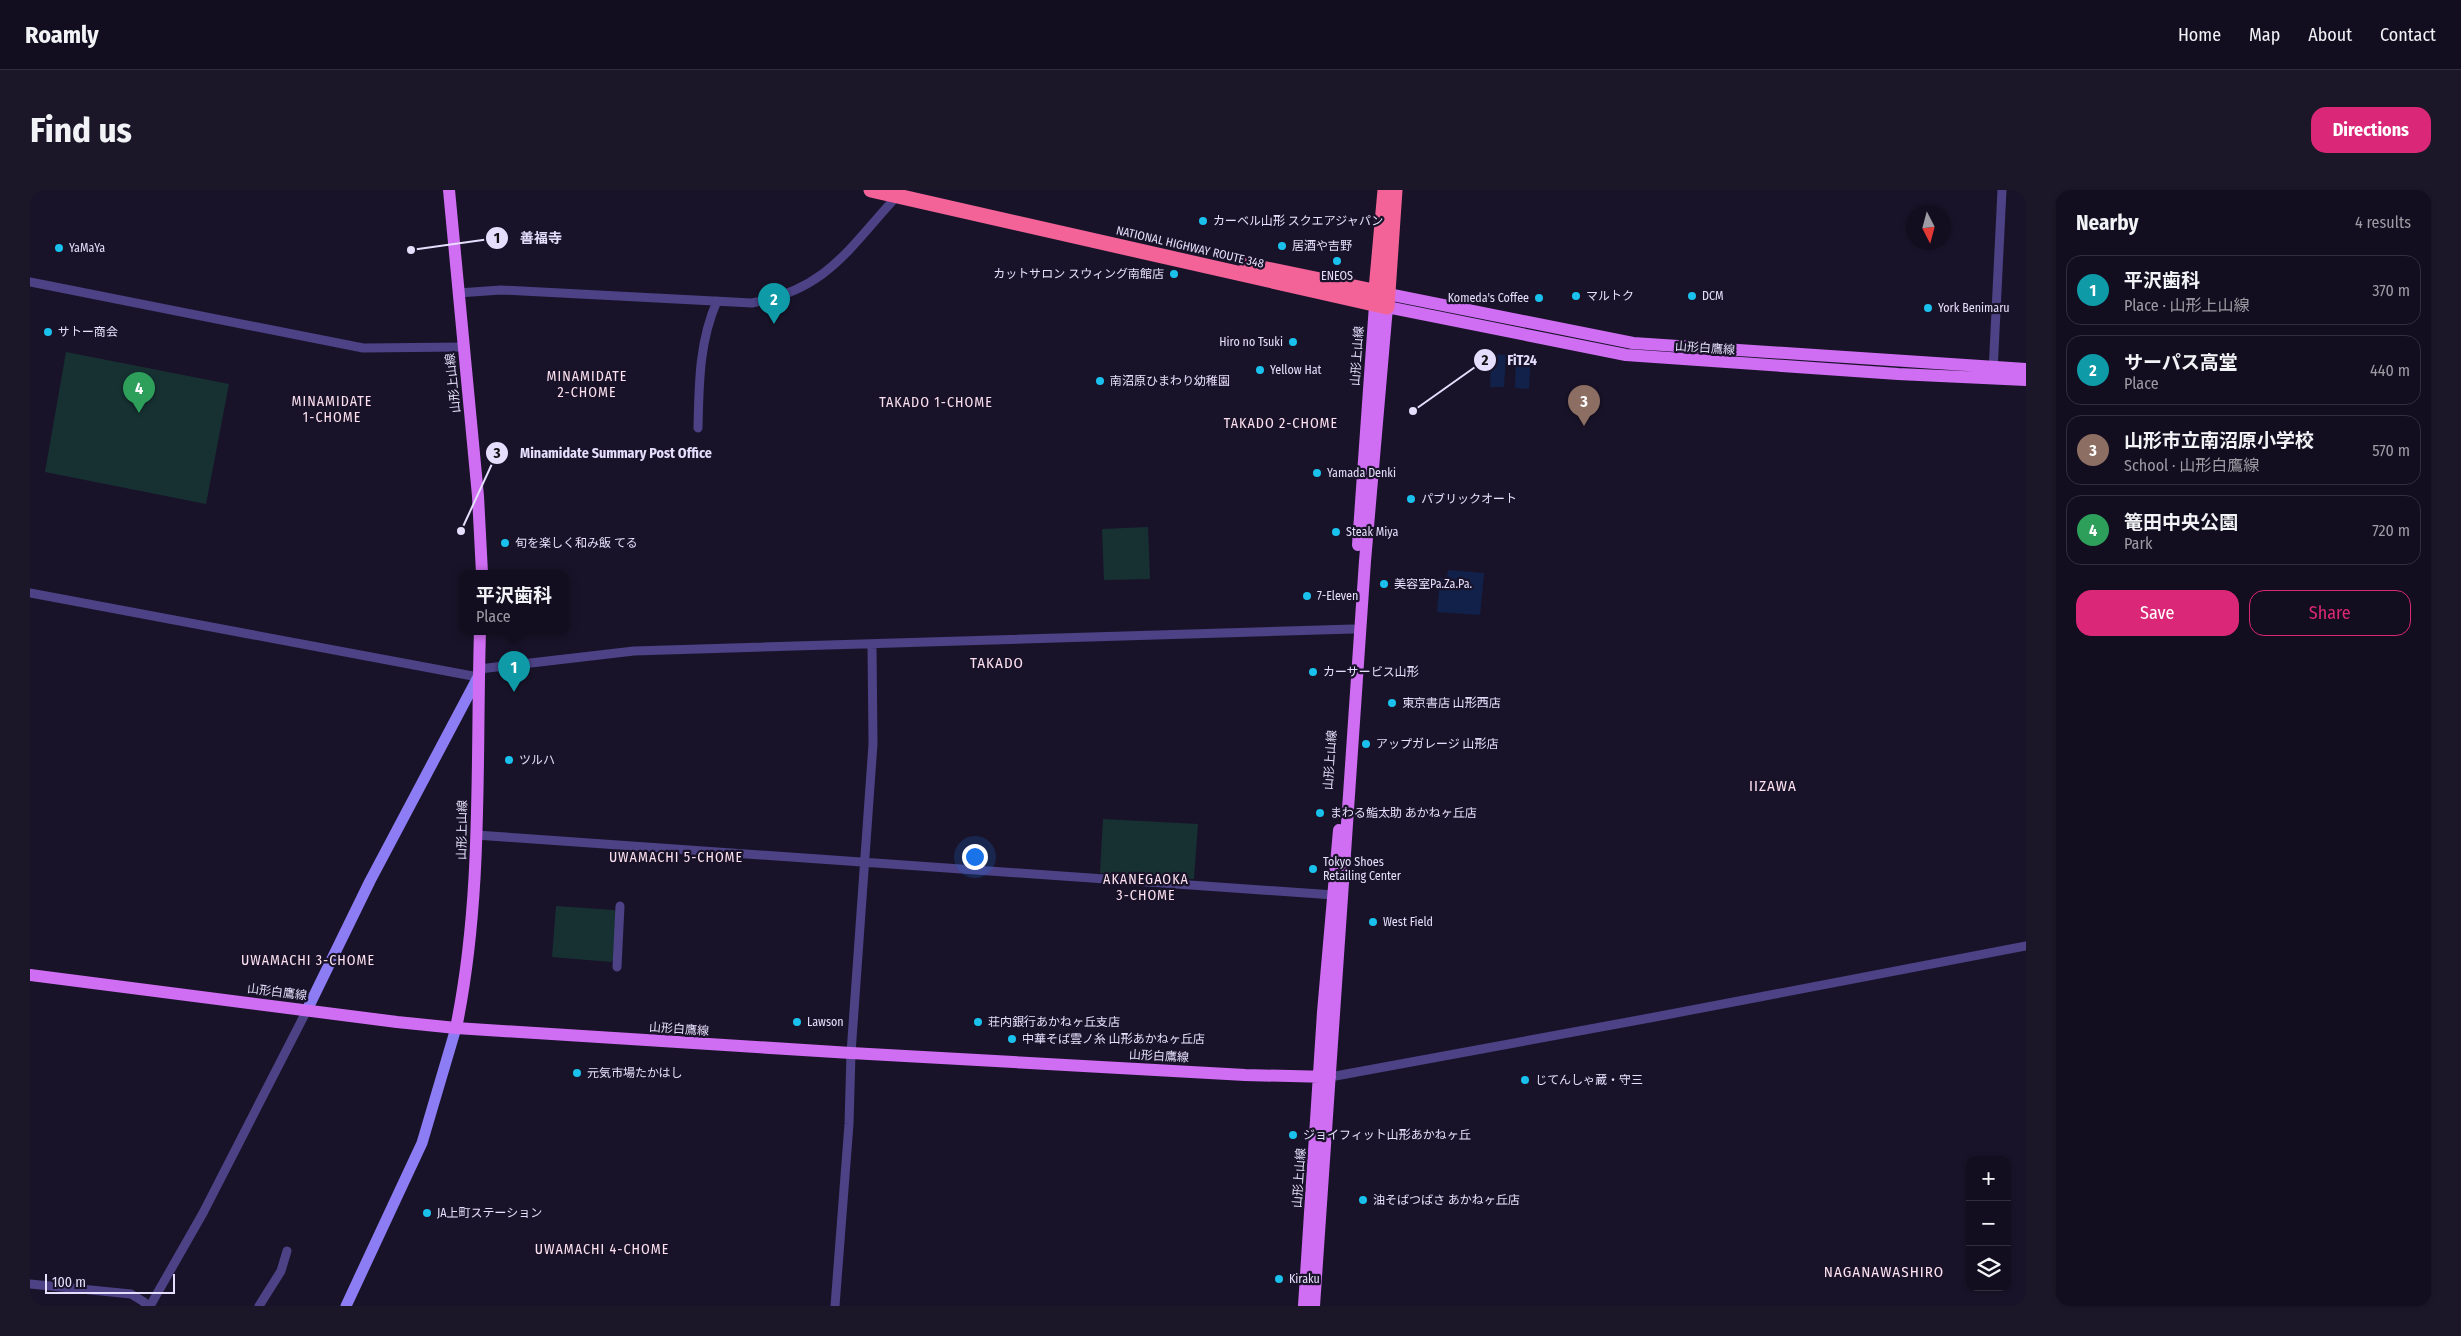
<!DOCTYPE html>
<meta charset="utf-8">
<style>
:root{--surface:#130e1f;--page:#1c1728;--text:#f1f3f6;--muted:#9d9ca4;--line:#322e3d;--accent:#db2777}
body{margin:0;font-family:"Fira Sans Condensed","Noto Sans JP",sans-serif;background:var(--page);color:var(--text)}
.controls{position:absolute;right:15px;bottom:15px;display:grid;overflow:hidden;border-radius:10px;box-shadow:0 1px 4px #0004}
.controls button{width:45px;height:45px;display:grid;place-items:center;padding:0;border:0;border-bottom:1px solid var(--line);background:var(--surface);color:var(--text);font:25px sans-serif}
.compass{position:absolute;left:1876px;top:15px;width:45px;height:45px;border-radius:50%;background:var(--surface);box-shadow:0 1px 4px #0004;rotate:174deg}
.scale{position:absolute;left:15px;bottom:12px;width:130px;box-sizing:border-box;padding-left:5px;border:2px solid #e5defc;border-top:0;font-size:14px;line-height:18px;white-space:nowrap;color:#e5defc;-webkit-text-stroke:4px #191329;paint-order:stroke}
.you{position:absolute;left:944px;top:666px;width:18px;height:18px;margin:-12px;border:4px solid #fff;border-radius:50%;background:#1a73e8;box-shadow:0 0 0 8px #1a73e833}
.badge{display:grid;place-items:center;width:32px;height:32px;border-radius:50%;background:var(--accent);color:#fff;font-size:16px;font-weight:700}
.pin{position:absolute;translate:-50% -41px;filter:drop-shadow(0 1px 2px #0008)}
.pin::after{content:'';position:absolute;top:26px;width:18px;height:15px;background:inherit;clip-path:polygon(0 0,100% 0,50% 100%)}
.popup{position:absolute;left:429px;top:380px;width:110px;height:65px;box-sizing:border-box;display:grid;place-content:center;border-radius:10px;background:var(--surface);filter:drop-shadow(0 1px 4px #0005);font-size:16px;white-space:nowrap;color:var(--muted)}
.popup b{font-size:19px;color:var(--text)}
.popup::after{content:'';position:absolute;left:50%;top:100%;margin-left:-10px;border:10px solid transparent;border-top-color:var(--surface)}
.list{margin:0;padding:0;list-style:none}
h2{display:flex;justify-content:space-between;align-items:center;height:65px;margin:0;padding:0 20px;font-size:21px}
h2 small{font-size:16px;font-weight:400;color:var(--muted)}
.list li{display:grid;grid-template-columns:32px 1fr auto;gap:15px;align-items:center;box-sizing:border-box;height:70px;margin:0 10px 10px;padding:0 10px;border:1px solid var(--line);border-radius:15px}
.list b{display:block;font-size:19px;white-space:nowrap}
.list p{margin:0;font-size:16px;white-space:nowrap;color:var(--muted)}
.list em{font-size:16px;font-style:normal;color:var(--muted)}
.actions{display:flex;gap:10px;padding:15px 20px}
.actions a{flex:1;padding:11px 0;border:1px solid var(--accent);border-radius:15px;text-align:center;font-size:18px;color:var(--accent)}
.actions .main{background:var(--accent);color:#fff}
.icon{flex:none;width:28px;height:28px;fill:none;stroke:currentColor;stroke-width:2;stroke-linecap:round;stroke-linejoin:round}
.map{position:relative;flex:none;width:1996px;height:1116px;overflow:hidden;border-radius:15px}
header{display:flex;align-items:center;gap:30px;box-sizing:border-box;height:70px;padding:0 25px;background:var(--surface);border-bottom:1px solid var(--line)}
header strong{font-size:24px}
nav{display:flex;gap:28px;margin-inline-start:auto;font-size:18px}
.intro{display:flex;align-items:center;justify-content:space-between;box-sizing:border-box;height:120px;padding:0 30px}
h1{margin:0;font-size:35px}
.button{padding:12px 22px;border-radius:15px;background:var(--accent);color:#fff;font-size:18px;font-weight:700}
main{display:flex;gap:30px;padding:0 30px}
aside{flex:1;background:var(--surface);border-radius:15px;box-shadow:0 1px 4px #0004}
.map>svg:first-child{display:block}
.green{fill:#173133}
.water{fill:#122149}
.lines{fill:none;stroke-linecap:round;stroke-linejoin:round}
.street{stroke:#4c4285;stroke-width:9}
.secondary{stroke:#8d7df5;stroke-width:11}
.primary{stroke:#d06ef3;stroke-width:12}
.highway{stroke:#f36398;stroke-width:15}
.poi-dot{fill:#1ac1ed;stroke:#191329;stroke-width:2}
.labels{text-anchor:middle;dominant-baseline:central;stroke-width:4.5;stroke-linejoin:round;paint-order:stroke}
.poi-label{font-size:12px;fill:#e5defc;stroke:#191329;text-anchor:start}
.street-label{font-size:12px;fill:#e5defc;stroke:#191329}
.neighbourhood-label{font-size:14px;letter-spacing:1px;fill:#fde0ef;stroke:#191329}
.quarter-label{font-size:15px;letter-spacing:1px;fill:#fde0ef;stroke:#191329}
.leader{fill:none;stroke:#e5defc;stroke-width:2}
.callout-dot{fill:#e5defc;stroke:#191329;stroke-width:2}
.mark-label{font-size:15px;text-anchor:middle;font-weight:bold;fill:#111}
.callout-label{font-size:14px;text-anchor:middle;font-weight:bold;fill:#e5defc;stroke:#191329;stroke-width:4.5;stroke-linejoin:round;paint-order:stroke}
</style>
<header>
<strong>Roamly</strong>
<nav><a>Home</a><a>Map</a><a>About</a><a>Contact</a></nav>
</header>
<div class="intro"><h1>Find us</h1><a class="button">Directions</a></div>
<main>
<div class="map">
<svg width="1996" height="1116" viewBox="0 0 1996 1116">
<rect width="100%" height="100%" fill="#191329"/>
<!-- green -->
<path class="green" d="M36 162 199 194 176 314 15 282Z
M1118 337 1120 389 1074 390 1072 339Z
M1073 629 1168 634 1164 689 1070 683Z
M526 716 584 720 588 723 585 768 581 772 522 767Z"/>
<!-- water -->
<path class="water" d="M1461 164 1476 165 1474 197H1460Z
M1486 166 1501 167 1499 199 1485 198Z
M1418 380 1454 383 1450 425 1407 422 1410 388H1417Z"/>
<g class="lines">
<!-- street -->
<path class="street" d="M0 92 333 158 433 157
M428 103 471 100 722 113C799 99 820 56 869 4
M1963 182 1972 0
M668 238C669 194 669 152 687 111
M0 403 448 487
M449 479 604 461 1323 439
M446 645 1304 705
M587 777 590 716
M1300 887 1625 827 1996 756
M0 1094 101 1104 114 1112 116 1116
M120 1116 173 1023 277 820
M229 1116 251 1081 257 1061
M805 1116 819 934 821 863 843 554 842 454"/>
<!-- secondary -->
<path class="secondary" d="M277 820 340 691 448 487
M316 1116 392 953 426 838"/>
<!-- primary -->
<path class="primary" d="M419 0 448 306 452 383
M1358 104 1603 153 1996 179
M1328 355 1345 115
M0 785 367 832 426 838 821 863 1215 885 1300 887
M426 838C453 707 446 573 450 441
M1274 1116 1293 822 1309 640
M1284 1116 1335 371 1357 117 1596 165 1868 184 1996 190"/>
<!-- highway -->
<path class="highway" d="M841 0 1357 117 1365 0
M1217 75 1358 104
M1345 111 1355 0"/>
</g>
<!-- markers -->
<g class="poi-dot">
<circle cx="1173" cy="31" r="5"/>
<circle cx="1252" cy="56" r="5"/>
<circle cx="29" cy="58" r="5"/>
<circle cx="1307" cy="71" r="5"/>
<circle cx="1144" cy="84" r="5"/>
<circle cx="1546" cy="106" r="5"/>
<circle cx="1662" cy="106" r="5"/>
<circle cx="1509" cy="108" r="5"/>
<circle cx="1898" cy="118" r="5"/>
<circle cx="18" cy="142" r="5"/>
<circle cx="1263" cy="152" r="5"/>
<circle cx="1230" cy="180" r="5"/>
<circle cx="1070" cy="191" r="5"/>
<circle cx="1287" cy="283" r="5"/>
<circle cx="1381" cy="309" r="5"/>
<circle cx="1306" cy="342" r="5"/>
<circle cx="475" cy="353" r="5"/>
<circle cx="1354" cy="394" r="5"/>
<circle cx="1277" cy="406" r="5"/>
<circle cx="1283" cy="482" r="5"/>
<circle cx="1362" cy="513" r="5"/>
<circle cx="1336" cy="554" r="5"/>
<circle cx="479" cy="570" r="5"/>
<circle cx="1290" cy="623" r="5"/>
<circle cx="1283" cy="679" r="5"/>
<circle cx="1343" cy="732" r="5"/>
<circle cx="767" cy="832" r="5"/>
<circle cx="948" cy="832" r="5"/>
<circle cx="982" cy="849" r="5"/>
<circle cx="547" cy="883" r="5"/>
<circle cx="1495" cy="890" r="5"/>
<circle cx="1263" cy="945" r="5"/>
<circle cx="1333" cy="1010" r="5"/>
<circle cx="397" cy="1023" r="5"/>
<circle cx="1249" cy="1089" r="5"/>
</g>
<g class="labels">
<!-- poi labels -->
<g class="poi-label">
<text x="1183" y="31">カーベル山形 スクエアジャパン</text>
<text x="1262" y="56">居酒や吉野</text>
<text x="39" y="58">YaMaYa</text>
<text x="1134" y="84" text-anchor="end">カットサロン スウィング南館店</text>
<text x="1307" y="86" text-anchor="middle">ENEOS</text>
<text x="1556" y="106">マルトク</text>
<text x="1672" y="106">DCM</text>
<text x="1499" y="108" text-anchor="end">Komeda's Coffee</text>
<text x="1908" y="118">York Benimaru</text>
<text x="28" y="142">サトー商会</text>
<text x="1253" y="152" text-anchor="end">Hiro no Tsuki</text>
<text x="1240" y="180">Yellow Hat</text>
<text x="1080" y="191">南沼原ひまわり幼稚園</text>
<text x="1297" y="283">Yamada Denki</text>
<text x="1391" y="309">パブリックオート</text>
<text x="1316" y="342">Steak Miya</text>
<text x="485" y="353">旬を楽しく和み飯 てる</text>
<text x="1364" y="394">美容室Pa.Za.Pa.</text>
<text x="1287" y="406">7-Eleven</text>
<text x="1293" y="482">カーサービス山形</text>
<text x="1372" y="513">東京書店 山形西店</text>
<text x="1346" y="554">アップガレージ 山形店</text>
<text x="489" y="570">ツルハ</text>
<text x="1300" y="623">まわる鮨太助 あかねヶ丘店</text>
<text x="1293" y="672">Tokyo Shoes<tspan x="1293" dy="14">Retailing Center</tspan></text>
<text x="1353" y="732">West Field</text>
<text x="777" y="832">Lawson</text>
<text x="958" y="832">荘内銀行あかねヶ丘支店</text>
<text x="992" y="849">中華そば雲ノ糸 山形あかねヶ丘店</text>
<text x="557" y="883">元気市場たかはし</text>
<text x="1505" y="890">じてんしゃ蔵・守三</text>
<text x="1273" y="945">ジョイフィット山形あかねヶ丘</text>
<text x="1343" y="1010">油そばつばさ あかねヶ丘店</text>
<text x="407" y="1023">JA上町ステーション</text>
<text x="1259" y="1089">Kiraku</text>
</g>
<!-- street labels -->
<g class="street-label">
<text transform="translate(1160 57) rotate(13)">NATIONAL HIGHWAY ROUTE 348</text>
<text transform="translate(1675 158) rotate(4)">山形白鷹線</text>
<text transform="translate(1327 166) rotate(-86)">山形上山線</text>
<text transform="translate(423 193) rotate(-96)">山形上山線</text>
<text transform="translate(1300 570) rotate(-86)">山形上山線</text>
<text transform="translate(432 640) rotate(-89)">山形上山線</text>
<text transform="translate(247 802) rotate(7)">山形白鷹線</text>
<text transform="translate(649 839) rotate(4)">山形白鷹線</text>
<text transform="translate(1129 866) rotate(3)">山形白鷹線</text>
<text transform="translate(1269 988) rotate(-86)">山形上山線</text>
</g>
<!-- neighbourhood labels -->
<g class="neighbourhood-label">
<text x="557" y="186">MINAMIDATE<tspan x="557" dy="16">2-CHOME</tspan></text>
<text x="302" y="211">MINAMIDATE<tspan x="302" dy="16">1-CHOME</tspan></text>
<text x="906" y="212">TAKADO 1-CHOME</text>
<text x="1251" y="233">TAKADO 2-CHOME</text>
<text x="646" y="667">UWAMACHI 5-CHOME</text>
<text x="1116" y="689">AKANEGAOKA<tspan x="1116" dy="16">3-CHOME</tspan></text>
<text x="278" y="770">UWAMACHI 3-CHOME</text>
<text x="572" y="1059">UWAMACHI 4-CHOME</text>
</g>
<!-- quarter labels -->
<g class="quarter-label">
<text x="967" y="473">TAKADO</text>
<text x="1743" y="596">IIZAWA</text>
<text x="1854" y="1082">NAGANAWASHIRO</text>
</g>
</g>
<!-- callouts -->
<path class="leader" d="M381 60L467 48M1383 221L1455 170M431 341L467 263"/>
<g class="callout-dot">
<circle cx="381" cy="60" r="5"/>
<circle cx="1383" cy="221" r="5"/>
<circle cx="431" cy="341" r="5"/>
<circle cx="467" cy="48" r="12"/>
<circle cx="1455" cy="170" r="12"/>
<circle cx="467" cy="263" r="12"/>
</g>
<g class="mark-label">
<text x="467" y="53">1</text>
<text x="1455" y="175">2</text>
<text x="467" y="268">3</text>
</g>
<g class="callout-label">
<text x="511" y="53">善福寺</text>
<text x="1492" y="175">FiT24</text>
<text x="586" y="268">Minamidate Summary Post Office</text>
</g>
</svg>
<div class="controls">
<button>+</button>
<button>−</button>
<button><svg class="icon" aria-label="layers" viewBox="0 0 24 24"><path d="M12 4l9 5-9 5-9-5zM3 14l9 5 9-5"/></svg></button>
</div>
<svg class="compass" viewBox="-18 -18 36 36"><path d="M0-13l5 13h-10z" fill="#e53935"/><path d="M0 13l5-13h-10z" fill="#9d9ca4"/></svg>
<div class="scale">100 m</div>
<div class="you"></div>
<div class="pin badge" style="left:484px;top:502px;background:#0f9aa8">1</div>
<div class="popup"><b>平沢歯科</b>Place</div>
<div class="pin badge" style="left:744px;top:134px;background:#0f9aa8">2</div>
<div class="pin badge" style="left:1554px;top:236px;background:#8d6e63">3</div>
<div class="pin badge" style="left:109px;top:223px;background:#2e9e5b">4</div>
</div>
<aside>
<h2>Nearby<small>4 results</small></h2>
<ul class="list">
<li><span class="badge" style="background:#0f9aa8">1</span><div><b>平沢歯科</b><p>Place · 山形上山線</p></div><em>370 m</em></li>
<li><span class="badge" style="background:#0f9aa8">2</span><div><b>サーパス高堂</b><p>Place</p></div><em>440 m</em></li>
<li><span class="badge" style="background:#8d6e63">3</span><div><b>山形市立南沼原小学校</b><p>School · 山形白鷹線</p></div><em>570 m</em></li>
<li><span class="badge" style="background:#2e9e5b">4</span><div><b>篭田中央公園</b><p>Park</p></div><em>720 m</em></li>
</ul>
<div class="actions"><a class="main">Save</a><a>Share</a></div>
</aside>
</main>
